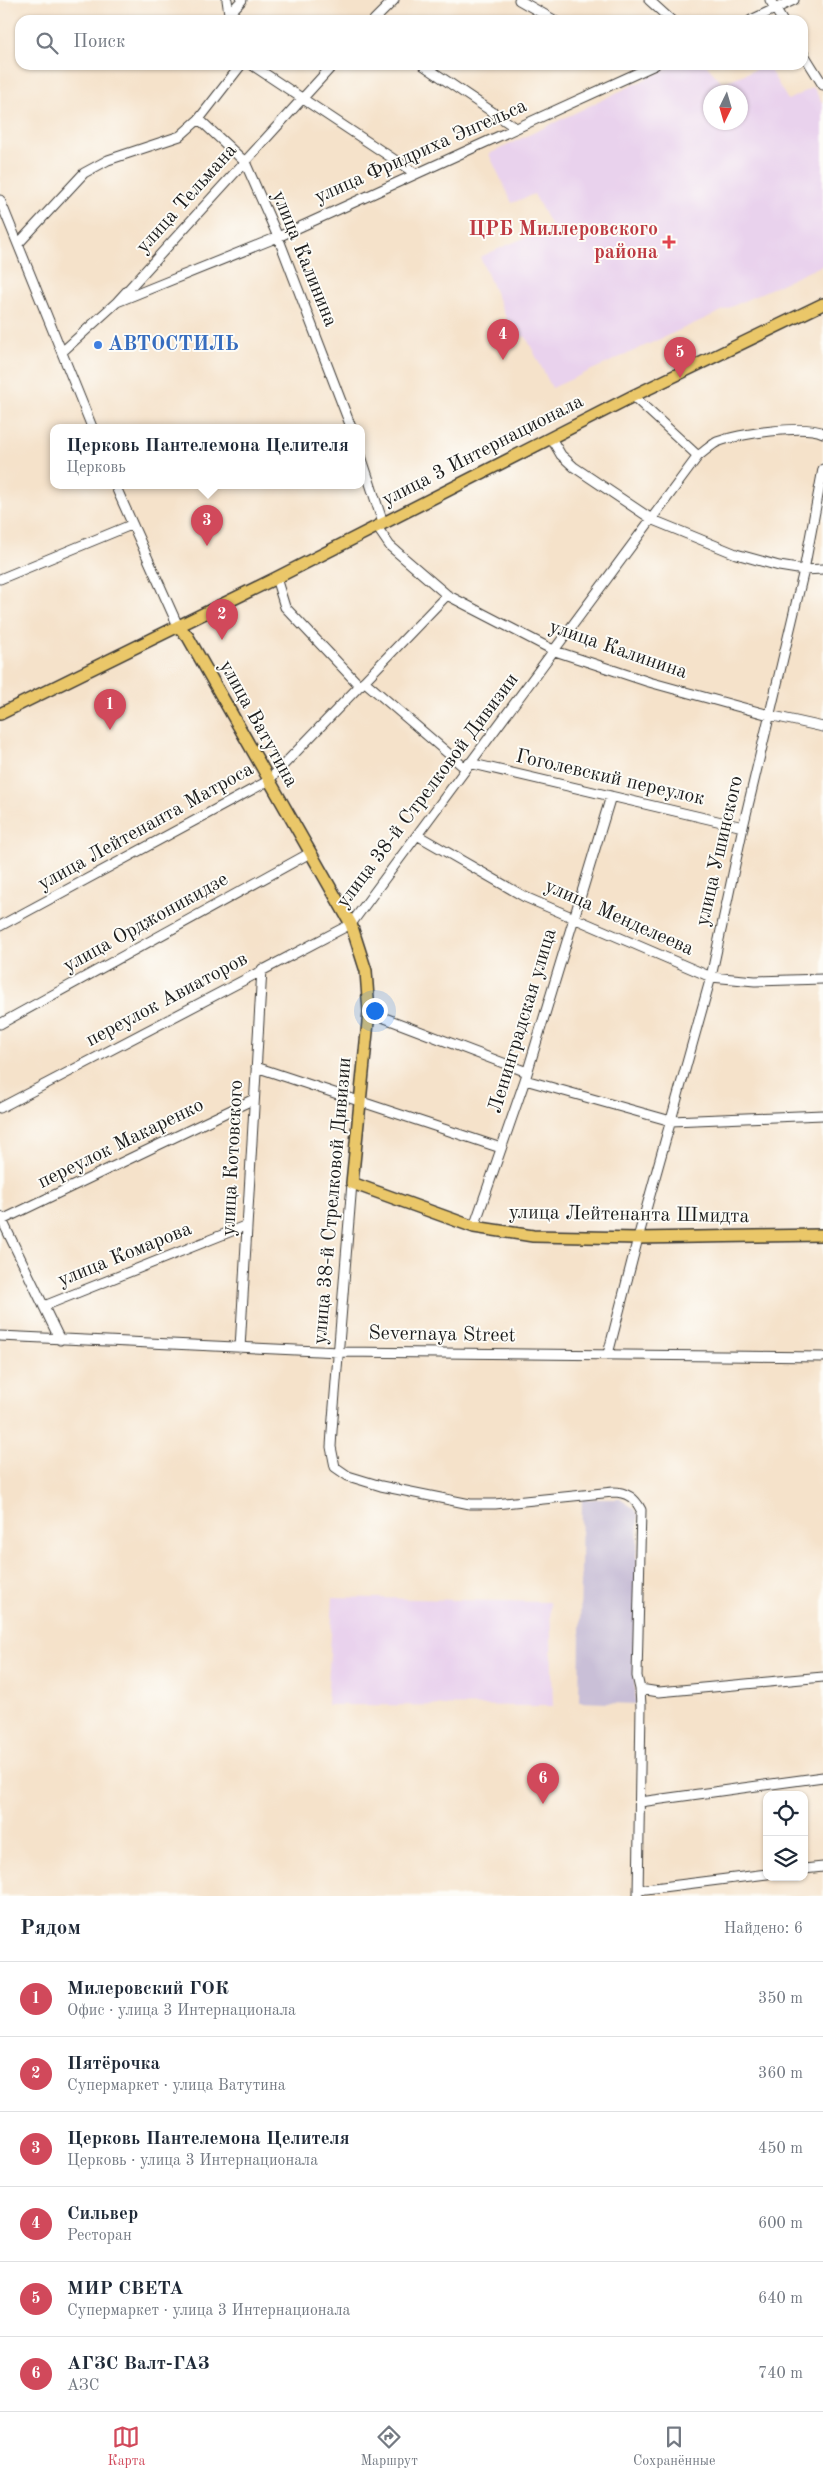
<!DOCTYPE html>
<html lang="ru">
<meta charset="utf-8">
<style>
:root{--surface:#fff;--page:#f2f2f3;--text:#1f2937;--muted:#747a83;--line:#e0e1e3;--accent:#d1495b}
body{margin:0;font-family:"Old Standard TT",serif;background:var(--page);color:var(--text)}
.controls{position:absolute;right:15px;bottom:15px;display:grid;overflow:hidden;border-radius:10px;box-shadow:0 1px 4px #0004}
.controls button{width:45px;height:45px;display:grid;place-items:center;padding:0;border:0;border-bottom:1px solid var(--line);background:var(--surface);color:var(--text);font:25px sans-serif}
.compass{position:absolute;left:703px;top:85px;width:45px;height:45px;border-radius:50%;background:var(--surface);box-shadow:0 1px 4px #0004;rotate:185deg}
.you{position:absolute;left:374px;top:1010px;width:18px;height:18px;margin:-12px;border:4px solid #fff;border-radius:50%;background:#1a73e8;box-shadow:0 0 0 8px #1a73e833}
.badge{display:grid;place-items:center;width:32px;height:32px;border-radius:50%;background:var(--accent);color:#fff;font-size:16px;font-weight:700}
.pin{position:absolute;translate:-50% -41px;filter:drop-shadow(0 1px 2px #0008)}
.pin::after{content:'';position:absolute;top:26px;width:18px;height:15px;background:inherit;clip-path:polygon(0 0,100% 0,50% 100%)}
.popup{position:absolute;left:50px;top:424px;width:315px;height:65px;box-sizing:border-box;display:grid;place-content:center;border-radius:10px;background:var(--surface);filter:drop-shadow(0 1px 4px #0005);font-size:16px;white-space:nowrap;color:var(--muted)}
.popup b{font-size:19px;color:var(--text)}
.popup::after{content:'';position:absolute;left:50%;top:100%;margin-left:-10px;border:10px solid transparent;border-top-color:var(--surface)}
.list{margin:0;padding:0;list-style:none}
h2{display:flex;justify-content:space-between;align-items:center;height:65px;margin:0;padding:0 20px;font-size:21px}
h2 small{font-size:16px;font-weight:400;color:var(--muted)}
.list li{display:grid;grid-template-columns:32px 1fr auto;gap:15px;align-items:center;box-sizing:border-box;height:75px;padding:0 20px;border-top:1px solid var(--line)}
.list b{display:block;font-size:19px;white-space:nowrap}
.list p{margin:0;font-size:16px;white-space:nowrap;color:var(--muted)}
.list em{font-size:16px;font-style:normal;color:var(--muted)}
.icon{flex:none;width:28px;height:28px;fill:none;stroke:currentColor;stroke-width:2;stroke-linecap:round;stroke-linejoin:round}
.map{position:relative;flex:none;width:823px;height:1896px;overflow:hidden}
.search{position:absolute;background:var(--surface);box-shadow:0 1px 4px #0004;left:15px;right:15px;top:15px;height:55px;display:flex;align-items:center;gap:12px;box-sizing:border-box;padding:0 18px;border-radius:15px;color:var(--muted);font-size:19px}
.sheet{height:515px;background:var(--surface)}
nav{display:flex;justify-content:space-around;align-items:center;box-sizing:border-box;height:70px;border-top:1px solid var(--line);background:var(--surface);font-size:14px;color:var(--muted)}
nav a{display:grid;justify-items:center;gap:2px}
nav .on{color:var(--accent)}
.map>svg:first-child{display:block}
.built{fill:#e9d2ed;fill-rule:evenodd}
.industrial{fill:#c9bfd7}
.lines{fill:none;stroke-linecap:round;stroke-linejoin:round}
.minor-casing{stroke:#3d3a36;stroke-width:11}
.major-casing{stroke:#3d3a36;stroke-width:14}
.minor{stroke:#fff;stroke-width:9}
.major{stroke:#eac769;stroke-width:11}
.health-dot{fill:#e0444e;stroke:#fdfcf7;stroke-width:2}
.shop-dot{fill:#3f7fe0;stroke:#fdfcf7;stroke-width:2}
.labels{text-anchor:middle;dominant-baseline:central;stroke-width:4;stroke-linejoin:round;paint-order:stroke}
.street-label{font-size:20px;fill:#1c1c1c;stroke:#fdfcf7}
.health-label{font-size:20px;font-weight:bold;fill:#be3a42;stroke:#fdfcf7;text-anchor:end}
.shop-label{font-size:20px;font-weight:bold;fill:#366cbe;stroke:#fdfcf7;text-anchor:start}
</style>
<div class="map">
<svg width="823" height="1896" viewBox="0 0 823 1896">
<rect width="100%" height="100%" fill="#fdfcf7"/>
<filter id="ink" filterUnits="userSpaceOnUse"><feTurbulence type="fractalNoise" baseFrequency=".02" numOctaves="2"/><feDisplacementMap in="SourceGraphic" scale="10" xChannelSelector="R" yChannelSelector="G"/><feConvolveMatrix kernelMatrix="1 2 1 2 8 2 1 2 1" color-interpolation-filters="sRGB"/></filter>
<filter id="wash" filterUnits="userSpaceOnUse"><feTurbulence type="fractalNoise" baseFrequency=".0096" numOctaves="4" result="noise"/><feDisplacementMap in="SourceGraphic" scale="20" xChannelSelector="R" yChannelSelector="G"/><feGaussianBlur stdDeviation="1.12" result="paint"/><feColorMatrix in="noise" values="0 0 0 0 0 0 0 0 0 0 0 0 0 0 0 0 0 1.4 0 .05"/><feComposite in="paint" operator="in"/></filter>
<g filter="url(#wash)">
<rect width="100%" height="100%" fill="#f5e2ca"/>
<!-- built -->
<path class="built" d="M675 65H706L722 83 767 65 788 100 813 87 823 104V265L552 388 526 337 513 334 480 257 551 226 534 194 512 203 489 154ZM710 92H740V122H710Z
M333 1597 550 1602 553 1706 327 1705Z"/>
<!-- industrial -->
<path class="industrial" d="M582 1499H620L635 1509 638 1516 634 1676 636 1704 579 1702Z"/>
</g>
<g filter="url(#ink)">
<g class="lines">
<!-- minor casing -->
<g class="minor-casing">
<path id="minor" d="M227 0 230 20
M519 0 554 20
M649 0 671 20
M770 0 782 20
M230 13 242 0
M374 20 394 0
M751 20 794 0
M803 53 823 85
M252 65 416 174
M423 65 516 128
M199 119 245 162 278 237 351 427
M0 200 92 427
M18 244 84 173 108 160 180 136 199 119 241 65
M117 302 278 237 655 65
M62 352 117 302 333 65
M633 396 698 456
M551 438 561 455 574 467 653 520 736 554 779 566 804 570 823 569
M361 456 383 523
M115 485 178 626
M377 527 390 546 447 595 555 651 649 682 769 715 823 727
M276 578 285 607 360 686
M0 579 131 525
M364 681 465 768
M469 763 743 827
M417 835 525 897 711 977 755 981 823 979
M0 926 268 781 447 595
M369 1012 527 1072
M0 1024 310 853
M256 1067 501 1148
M525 1080 671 1121 823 1115
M0 1108 351 924 698 456C704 452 711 445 717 442 738 434 804 424 823 433
M352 1183 332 1431 331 1447 335 1467 348 1476 381 1486 470 1504H495L613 1492C627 1492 635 1498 641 1510L637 1676 640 1689 641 1706 638 1896
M0 1216 60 1340
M2 1220 254 1099
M474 1227 525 1080 611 796
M44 1306 247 1225
M0 1336 339 1352 823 1357
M240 1348 262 969
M608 1354 638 1238 711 977 743 827 804 570 823 469
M640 1689 659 1692 823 1677
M640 1802 823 1777
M804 1869 823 1867
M638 1890 767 1874"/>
</g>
<!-- major casing -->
<g class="major-casing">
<path id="major" d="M178 626 188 637 351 924 366 971 369 1012 352 1183 474 1227 533 1236 638 1238 823 1235
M0 714 276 578 633 396 823 304"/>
</g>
<!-- minor -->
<use href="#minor" class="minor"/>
<!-- major -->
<use href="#major" class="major"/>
</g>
</g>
<!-- markers -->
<path class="health-dot" d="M666.5 234.5h5v5h5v5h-5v5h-5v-5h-5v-5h5z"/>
<circle class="shop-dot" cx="98" cy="345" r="5"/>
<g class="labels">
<!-- street labels -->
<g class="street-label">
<text transform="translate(421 152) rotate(-24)">улица Фридриха Энгельса</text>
<text transform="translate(187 199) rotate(-48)">улица Тельмана</text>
<text transform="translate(304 259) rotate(68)">улица Калинина</text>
<text transform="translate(483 451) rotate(-27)">улица 3 Интернационала</text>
<text transform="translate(618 650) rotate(19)">улица Калинина</text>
<text transform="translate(258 724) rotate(61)">улица Ватутина</text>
<text transform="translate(610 778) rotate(13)">Гоголевский переулок</text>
<text transform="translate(428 791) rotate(-53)">улица 38-й Стрелковой Дивизии</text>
<text transform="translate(146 827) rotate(-29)">улица Лейтенанта Матроса</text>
<text transform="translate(720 851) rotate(-77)">улица Ушинского</text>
<text transform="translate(619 918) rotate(24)">улица Менделеева</text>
<text transform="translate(146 923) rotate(-29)">улица Орджоникидзе</text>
<text transform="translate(167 1000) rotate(-28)">переулок Авиаторов</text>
<text transform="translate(523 1021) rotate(-73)">Ленинградская улица</text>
<text transform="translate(121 1144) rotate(-26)">переулок Макаренко</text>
<text transform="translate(233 1158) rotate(-87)">улица Котовского</text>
<text transform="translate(333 1201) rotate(-85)">улица 38-й Стрелковой Дивизии</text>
<text transform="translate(629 1215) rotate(1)">улица Лейтенанта Шмидта</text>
<text transform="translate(125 1255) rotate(-22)">улица Комарова</text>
<text transform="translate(442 1335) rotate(1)">Severnaya Street</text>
</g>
<!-- health labels -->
<g class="health-label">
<text x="658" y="230">ЦРБ Миллеровского<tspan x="658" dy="23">района</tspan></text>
</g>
<!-- shop labels -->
<g class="shop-label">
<text x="108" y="345">АВТОСТИЛЬ</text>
</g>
</g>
</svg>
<div class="controls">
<button><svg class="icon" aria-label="locate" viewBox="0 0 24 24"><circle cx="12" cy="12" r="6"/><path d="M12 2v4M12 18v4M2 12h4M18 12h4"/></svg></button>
<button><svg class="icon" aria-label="layers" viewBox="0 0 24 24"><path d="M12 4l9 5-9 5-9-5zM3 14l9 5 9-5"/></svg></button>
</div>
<svg class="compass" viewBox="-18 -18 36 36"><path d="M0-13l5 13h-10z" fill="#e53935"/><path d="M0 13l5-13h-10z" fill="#747a83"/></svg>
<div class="you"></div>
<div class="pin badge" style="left:110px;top:730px">1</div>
<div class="pin badge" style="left:222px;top:640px">2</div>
<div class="pin badge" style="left:207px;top:546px">3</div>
<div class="popup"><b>Церковь Пантелемона Целителя</b>Церковь</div>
<div class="pin badge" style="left:503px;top:360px">4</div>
<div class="pin badge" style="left:680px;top:378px">5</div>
<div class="pin badge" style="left:543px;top:1804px">6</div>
<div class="search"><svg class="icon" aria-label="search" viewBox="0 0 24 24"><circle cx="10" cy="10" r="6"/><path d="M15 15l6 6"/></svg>Поиск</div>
</div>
<section class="sheet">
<h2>Рядом<small>Найдено: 6</small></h2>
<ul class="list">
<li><span class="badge">1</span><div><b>Милеровский ГОК</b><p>Офис · улица 3 Интернационала</p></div><em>350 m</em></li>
<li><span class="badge">2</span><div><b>Пятёрочка</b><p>Супермаркет · улица Ватутина</p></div><em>360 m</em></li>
<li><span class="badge">3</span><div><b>Церковь Пантелемона Целителя</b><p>Церковь · улица 3 Интернационала</p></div><em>450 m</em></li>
<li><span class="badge">4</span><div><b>Сильвер</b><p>Ресторан</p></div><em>600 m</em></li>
<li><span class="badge">5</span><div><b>МИР СВЕТА</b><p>Супермаркет · улица 3 Интернационала</p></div><em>640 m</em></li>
<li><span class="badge">6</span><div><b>АГЗС Валт-ГАЗ</b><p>АЗС</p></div><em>740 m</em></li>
</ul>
</section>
<nav>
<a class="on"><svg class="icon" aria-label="map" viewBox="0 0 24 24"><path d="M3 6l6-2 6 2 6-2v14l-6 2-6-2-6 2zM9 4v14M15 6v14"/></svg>Карта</a>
<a><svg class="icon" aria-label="directions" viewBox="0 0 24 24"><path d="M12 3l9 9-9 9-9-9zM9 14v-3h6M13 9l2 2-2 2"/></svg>Маршрут</a>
<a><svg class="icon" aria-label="saved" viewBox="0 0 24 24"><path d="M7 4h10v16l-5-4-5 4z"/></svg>Сохранённые</a>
</nav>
